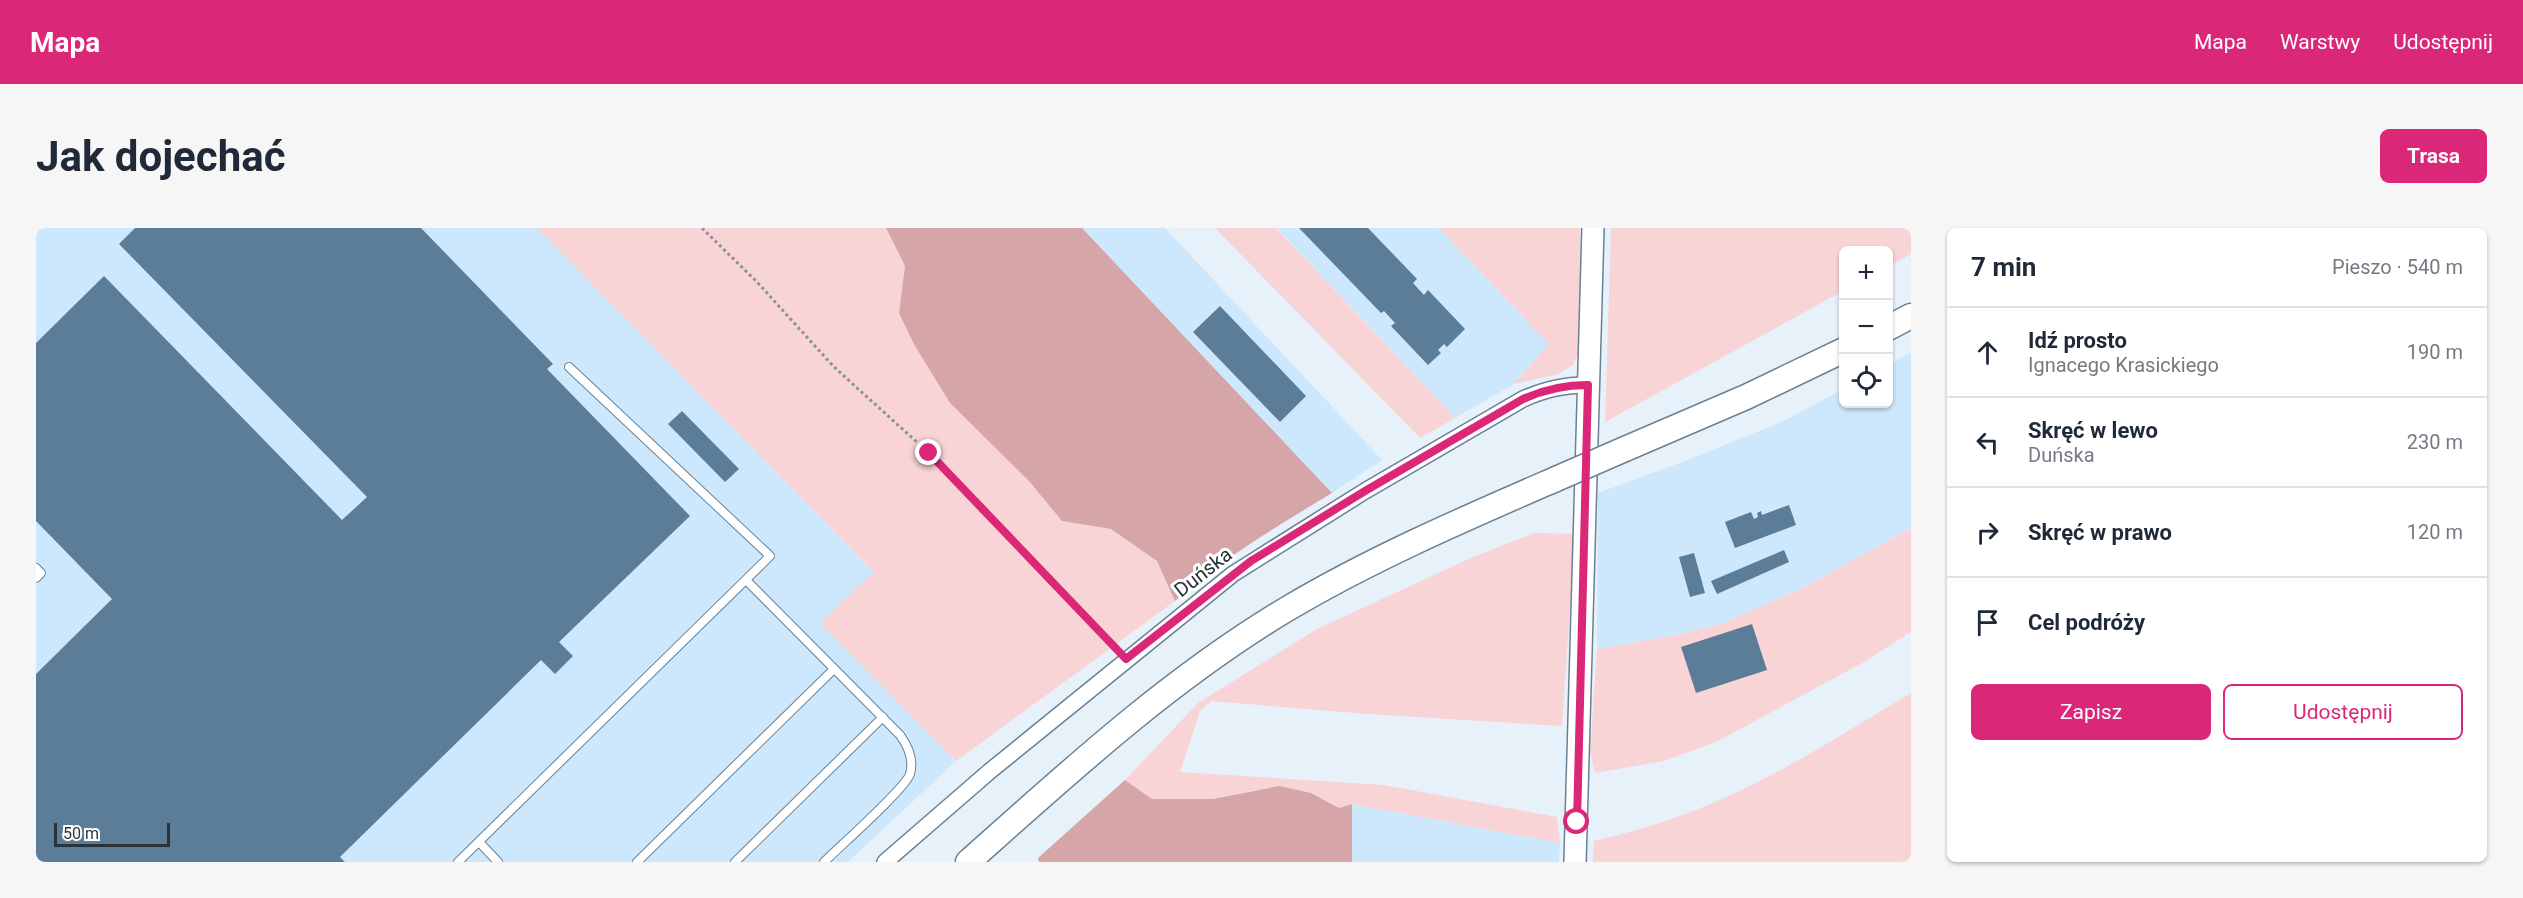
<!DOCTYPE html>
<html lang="pl">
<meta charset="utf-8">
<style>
:root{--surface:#fff;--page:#f6f6f7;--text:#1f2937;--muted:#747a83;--line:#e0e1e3;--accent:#db2777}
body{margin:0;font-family:Roboto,sans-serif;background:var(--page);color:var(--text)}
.controls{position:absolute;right:18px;top:18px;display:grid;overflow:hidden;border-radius:9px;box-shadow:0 2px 4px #0004}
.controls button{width:54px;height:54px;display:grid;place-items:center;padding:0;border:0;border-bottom:2px solid var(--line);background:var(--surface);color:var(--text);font:30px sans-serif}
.scale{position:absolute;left:18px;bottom:15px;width:116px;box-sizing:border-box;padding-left:6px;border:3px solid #29333c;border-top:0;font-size:16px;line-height:21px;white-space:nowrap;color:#29333c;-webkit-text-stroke:4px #fff;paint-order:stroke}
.stop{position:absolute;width:18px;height:18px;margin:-14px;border:4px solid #db2777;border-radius:50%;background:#fff}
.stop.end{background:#db2777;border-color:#fff;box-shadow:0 2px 6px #0008}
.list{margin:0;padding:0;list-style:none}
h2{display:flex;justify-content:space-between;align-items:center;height:78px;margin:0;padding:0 24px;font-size:26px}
h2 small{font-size:20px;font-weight:400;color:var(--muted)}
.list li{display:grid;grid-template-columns:39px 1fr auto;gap:18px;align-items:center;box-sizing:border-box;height:90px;padding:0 24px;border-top:2px solid var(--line)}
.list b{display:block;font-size:22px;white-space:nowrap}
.list p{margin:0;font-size:20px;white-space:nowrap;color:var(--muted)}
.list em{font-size:20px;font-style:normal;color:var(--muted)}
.actions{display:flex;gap:12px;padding:18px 24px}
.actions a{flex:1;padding:14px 0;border:2px solid var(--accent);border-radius:9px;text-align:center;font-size:21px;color:var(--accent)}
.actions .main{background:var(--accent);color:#fff}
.icon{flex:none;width:33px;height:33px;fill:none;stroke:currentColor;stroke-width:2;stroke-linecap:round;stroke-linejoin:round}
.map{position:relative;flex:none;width:1875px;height:634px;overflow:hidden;border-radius:9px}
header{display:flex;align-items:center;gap:36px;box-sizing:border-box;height:84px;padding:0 30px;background:var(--accent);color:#fff}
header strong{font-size:28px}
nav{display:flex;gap:33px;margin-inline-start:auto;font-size:21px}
.intro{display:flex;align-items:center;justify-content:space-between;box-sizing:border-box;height:144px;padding:0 36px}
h1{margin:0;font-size:42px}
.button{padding:15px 27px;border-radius:9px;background:var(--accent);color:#fff;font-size:21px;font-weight:700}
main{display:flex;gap:36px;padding:0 36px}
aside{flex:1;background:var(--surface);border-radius:9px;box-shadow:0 2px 4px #0004}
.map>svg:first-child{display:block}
.built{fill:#cde7fc}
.green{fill:#f8d4d6}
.forest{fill:#d5a5a8}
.building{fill:#5b7d98}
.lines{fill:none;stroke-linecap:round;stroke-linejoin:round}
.lane-casing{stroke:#698194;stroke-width:10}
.street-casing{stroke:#698194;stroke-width:18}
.secondary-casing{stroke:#698194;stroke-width:24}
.primary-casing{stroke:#698194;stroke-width:27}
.path{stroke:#89939c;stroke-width:3;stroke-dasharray:3 3;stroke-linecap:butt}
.lane{stroke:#fff;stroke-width:8}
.street{stroke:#fff;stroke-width:15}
.secondary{stroke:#fff;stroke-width:21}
.primary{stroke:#fff;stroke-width:24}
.primary-bridge-casing{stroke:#698194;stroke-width:27;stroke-linecap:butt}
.primary-bridge{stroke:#fff;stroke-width:24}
.route{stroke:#db2777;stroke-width:8}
.labels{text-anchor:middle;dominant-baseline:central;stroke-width:6;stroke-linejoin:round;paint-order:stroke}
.street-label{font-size:20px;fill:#29333c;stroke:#fff}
</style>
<header>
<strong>Mapa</strong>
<nav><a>Mapa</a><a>Warstwy</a><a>Udostępnij</a></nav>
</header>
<div class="intro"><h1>Jak dojechać</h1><a class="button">Trasa</a></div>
<main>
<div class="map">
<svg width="1875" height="634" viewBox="0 0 1875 634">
<rect width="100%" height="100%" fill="#e7f1fa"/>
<!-- built -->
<path class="built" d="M0 0H501L838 344 784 395 920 533 812 634H0Z
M1046 0H1129L1346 232 1296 265Z
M1241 0H1403L1514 117 1478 156 1419 190Z
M1875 124V300L1769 359 1685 396 1641 407 1561 421 1562 265 1649 233 1748 193 1807 161 1808 176H1852L1853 137Z
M1316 576 1524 615 1523 634H1316Z"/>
<!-- green -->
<path class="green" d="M501 0H850L869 38 863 85 914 175 993 253 1026 293 1075 301 1121 333 1139 373 920 533 784 395 838 344Z
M1179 0H1240L1419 190 1384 210Z
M1403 0H1544L1545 118 1538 136 1523 146 1478 156 1513 116Z
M1575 0H1875V26L1853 38 1852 22H1808L1807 63 1569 194Z
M1875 300V404L1828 434 1682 513 1628 533 1559 545 1554 524 1561 421 1641 407 1685 396 1769 359Z
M1499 305 1539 306 1526 498 1332 486 1175 473 1164 483 1144 544 1348 557 1521 589 1524 615 1316 576 1303 580 1275 565 1220 562 1177 571H1116L1089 552 1162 475 1281 401 1437 329Z
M1875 465V634H1557L1558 613C1586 606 1614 599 1641 589 1724 560 1800 510 1875 465Z"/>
<!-- forest -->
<path class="forest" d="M850 0H1046L1296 265C1240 299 1188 329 1139 373L1121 333 1075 301 1026 293 993 253 914 175 879 118 863 85 869 38Z
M1089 552 1116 571H1177L1243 558 1275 565 1303 580 1316 576V634H1003L1002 630Z"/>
<!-- building -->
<path class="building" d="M99 0H385L517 136 511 141 654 288 523 414 537 428 519 446 505 432 304 629 309 634H0V446L76 371 0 293V115L68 48 306 292 331 269 83 16Z
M1263 0H1332L1381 51 1377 55 1388 67 1392 62 1429 101 1411 119 1408 116 1402 122 1405 125 1392 137 1355 98 1359 95 1348 83 1345 85Z
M1184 78 1270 168 1244 194 1157 104Z
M646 183 703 241 689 254 632 196Z
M1753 277 1760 297 1699 320 1689 294 1715 284 1718 291 1722 289 1721 285 1725 283 1726 287Z
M1748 322 1753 334 1681 366 1675 353Z
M1658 325 1669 365 1654 369 1643 329Z
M1716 396 1731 442 1660 465 1645 419Z"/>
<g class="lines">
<!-- lane casing -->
<g class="lane-casing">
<path id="lane" d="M0 340 5 345 0 350
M710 352 864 507C872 518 878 532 874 546 869 561 803 619 788 634
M443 614 462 634
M422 634 734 328 533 139
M601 634 798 441
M699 634 847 489"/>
</g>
<!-- street casing -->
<g class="street-casing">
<path id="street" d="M849 634 954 543 1197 346 1329 263 1487 171C1510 161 1528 157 1552 157"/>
</g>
<!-- secondary casing -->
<g class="secondary-casing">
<path id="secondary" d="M1539 634 1557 0"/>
</g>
<!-- primary casing -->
<g class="primary-casing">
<path id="primary" d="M1852 100 1875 88
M1589 221 1710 169 1808 122
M932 634C1033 544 1134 451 1251 381 1337 330 1428 291 1520 251"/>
</g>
<!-- path -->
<path class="path" d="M666 0 721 54 798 139 893 225 1080 421"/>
<!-- lane -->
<use href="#lane" class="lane"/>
<!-- street -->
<use href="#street" class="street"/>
<!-- secondary -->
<use href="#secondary" class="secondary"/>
<!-- primary -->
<use href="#primary" class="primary"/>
<!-- primary-bridge casing -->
<g class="primary-bridge-casing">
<path id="primary-bridge" d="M1520 251 1589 221"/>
</g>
<!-- primary-bridge -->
<use href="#primary-bridge" class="primary-bridge"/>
</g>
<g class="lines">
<!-- route -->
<path class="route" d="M893 225 1090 431 1215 333 1329 263 1487 171C1509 161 1528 157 1552 157L1541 594"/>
</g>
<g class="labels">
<!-- street labels -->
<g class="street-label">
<text transform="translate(1167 344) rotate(-38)">Duńska</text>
</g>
</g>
</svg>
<div class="controls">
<button>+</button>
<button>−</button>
<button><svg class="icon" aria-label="locate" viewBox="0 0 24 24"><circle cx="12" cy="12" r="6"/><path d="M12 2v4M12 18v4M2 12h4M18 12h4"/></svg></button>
</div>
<div class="scale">50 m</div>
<div class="stop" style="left:1541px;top:594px"></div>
<div class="stop end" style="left:893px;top:225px"></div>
</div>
<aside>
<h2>7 min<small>Pieszo · 540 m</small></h2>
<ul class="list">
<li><svg class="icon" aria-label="ahead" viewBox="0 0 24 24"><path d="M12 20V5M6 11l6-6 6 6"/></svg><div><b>Idź prosto</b><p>Ignacego Krasickiego</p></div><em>190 m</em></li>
<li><svg class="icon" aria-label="left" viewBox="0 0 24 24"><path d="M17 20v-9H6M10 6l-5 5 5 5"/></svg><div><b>Skręć w lewo</b><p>Duńska</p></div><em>230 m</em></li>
<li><svg class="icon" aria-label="right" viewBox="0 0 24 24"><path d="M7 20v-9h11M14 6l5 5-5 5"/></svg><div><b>Skręć w prawo</b></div><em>120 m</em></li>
<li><svg class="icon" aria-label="arrive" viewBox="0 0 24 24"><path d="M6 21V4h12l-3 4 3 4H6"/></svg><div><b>Cel podróży</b></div></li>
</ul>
<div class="actions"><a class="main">Zapisz</a><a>Udostępnij</a></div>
</aside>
</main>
